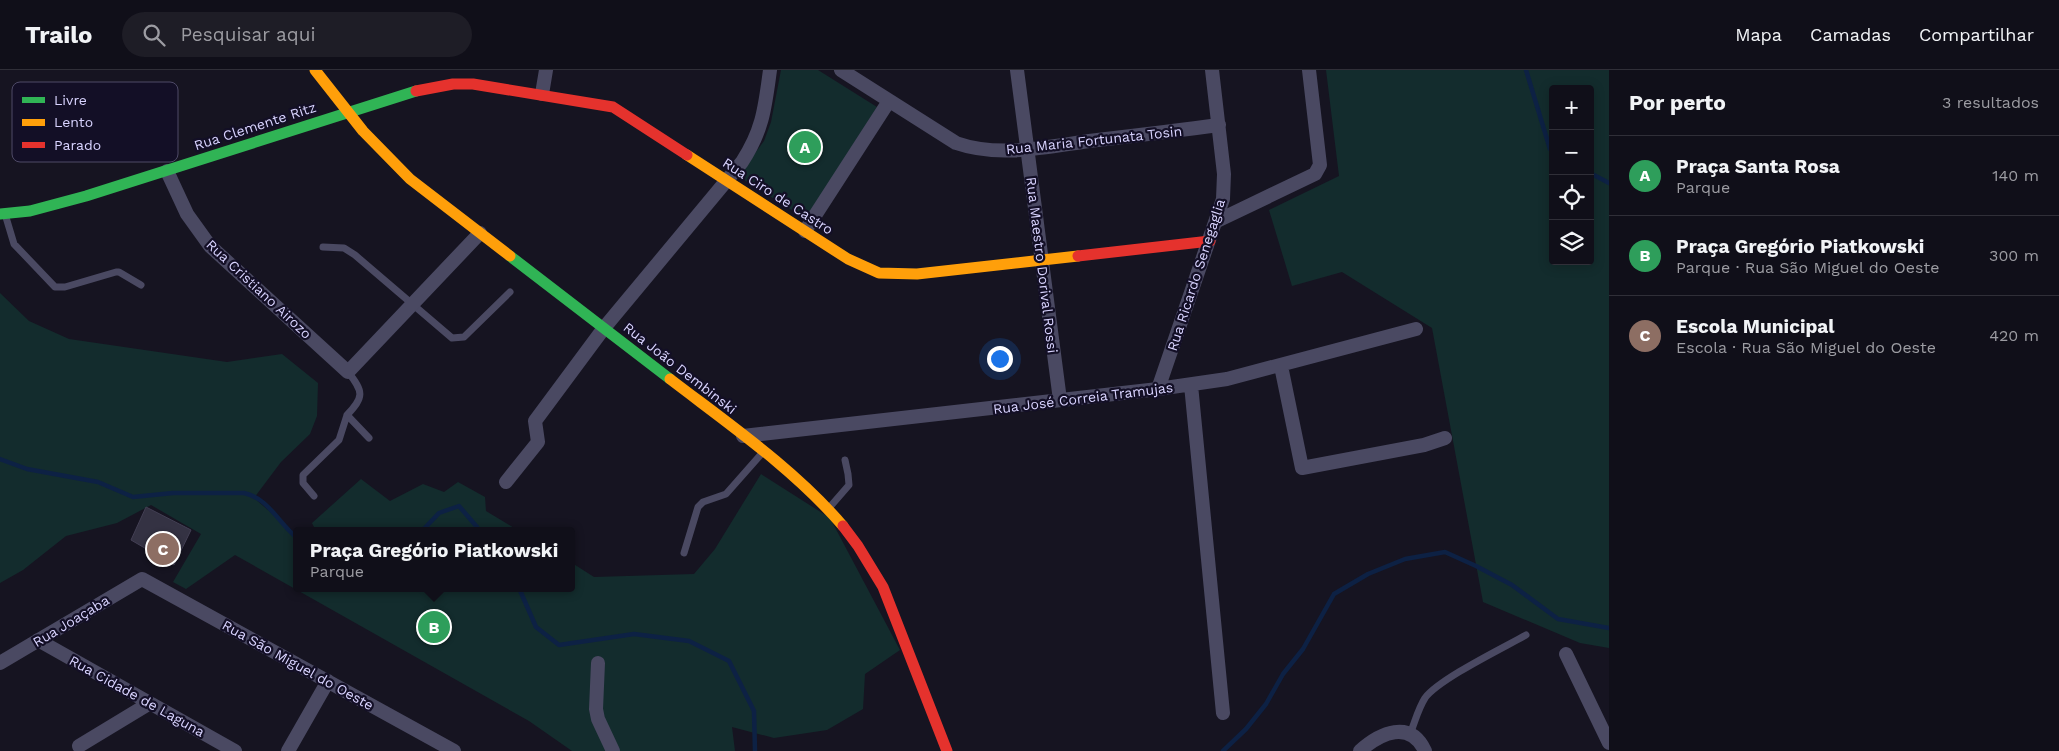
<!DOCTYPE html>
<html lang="pt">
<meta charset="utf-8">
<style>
:root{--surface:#100f19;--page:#1e1d26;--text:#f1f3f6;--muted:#9c9ca2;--line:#302f38;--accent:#9591b1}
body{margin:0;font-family:"Work Sans",sans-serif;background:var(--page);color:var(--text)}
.controls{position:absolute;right:15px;top:15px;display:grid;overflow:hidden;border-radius:5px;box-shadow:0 2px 12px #0003}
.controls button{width:45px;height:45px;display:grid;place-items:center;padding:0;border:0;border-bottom:1px solid var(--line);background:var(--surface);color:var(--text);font:25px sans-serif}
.you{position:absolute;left:999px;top:288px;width:18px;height:18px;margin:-12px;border:4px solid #fff;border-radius:50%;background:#1a73e8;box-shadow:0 0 0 8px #1a73e833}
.badge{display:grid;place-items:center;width:32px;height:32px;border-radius:50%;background:var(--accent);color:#fff;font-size:16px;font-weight:700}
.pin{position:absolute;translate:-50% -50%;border:2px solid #fff;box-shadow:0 1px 5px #0006}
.popup{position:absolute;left:293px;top:457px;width:282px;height:65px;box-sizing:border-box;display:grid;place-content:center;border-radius:5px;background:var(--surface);filter:drop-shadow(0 1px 4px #0005);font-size:16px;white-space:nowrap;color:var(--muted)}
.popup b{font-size:19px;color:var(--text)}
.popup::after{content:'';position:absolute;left:50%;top:100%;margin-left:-10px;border:10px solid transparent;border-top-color:var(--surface)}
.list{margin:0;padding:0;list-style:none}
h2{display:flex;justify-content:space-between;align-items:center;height:65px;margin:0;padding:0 20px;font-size:21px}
h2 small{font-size:16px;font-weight:400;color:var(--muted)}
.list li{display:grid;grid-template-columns:32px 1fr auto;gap:15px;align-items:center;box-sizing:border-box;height:80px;padding:0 20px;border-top:1px solid var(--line)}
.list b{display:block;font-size:19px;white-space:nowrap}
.list p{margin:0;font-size:16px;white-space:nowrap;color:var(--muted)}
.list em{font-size:16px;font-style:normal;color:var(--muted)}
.icon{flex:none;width:28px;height:28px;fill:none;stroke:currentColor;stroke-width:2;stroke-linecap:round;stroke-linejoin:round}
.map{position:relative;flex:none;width:1609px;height:681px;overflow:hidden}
header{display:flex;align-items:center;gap:30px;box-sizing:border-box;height:70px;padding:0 25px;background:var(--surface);border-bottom:1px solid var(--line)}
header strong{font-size:24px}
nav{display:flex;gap:28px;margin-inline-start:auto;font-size:18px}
.search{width:350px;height:45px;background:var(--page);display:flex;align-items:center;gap:12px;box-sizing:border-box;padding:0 18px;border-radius:28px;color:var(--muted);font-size:19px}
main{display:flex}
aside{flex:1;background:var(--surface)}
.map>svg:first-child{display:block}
.green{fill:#132c2d;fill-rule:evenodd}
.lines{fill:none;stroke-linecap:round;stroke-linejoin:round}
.stream{stroke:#0d2144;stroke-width:4.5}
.building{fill:#343243;stroke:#433f54}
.lane{stroke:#4a4962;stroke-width:7}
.street{stroke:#4a4962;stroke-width:14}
.fast{stroke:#30b455;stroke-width:11}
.slow{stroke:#ff9f0a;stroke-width:11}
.jam{stroke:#e5322d;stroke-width:11}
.labels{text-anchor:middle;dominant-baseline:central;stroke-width:4.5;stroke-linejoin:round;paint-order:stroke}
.street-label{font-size:14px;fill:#d9d4ff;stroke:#130f26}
.key{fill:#130f26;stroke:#4e4a67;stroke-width:1}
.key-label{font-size:14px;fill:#d9d4ff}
</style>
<header>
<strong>Trailo</strong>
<div class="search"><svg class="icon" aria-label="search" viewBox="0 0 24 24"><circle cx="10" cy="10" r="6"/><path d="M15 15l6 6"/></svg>Pesquisar aqui</div>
<nav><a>Mapa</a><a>Camadas</a><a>Compartilhar</a></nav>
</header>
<main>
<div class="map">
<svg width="1609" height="681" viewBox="0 0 1609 681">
<rect width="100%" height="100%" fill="#161421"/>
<!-- green -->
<path class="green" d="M781 0H818L877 37 806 149 738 106 764 71 771 52Z
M1326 0H1609V578L1580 573 1483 532 1432 258 1342 202 1292 216 1269 140 1339 106ZM1553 19H1590V191H1553Z
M0 223 29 251 69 269 227 292 282 284 318 313 317 346 310 364 281 392 254 428 296 464V518H572V493L594 507 694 504 715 479 761 404 830 448 900 580 865 604 863 639 827 660 774 668 732 657 735 681H572L529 651 235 485 186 519 173 512 201 464 151 435 117 453 66 466 23 500 0 513Z
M361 409 390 431 423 414 444 422 458 412 485 427 486 441 519 461H316L312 453Z"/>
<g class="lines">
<!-- stream -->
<path class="stream" d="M1526 0 1550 79 1553 81
M1590 103 1609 113
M0 389 27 399 98 412 133 427 173 423H244C268 428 278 452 296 467
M422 461 439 443 459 436 477 457V461
M519 518 536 557 559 575 634 564 689 571 729 591 754 641 755 681
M1223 681 1246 659 1266 634 1283 604 1303 579 1334 524 1368 504 1405 489 1445 482 1476 496 1512 515 1558 549 1609 558"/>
</g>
<!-- building -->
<path class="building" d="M146 437 191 460 174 495 131 470Z"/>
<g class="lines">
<!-- lane -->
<path class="lane" d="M5 144 14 174 55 217H65L116 202H119L141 215
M323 177 344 178 355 185 452 268 464 267 510 222
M348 302C364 322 364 327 347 345L369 368
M314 426 303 413V405L339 370 347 345
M829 438 849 415 848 404 845 390
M684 483 698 437 703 432 726 424 763 382
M1410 664C1415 652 1418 639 1425 628 1439 609 1503 578 1526 565"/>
<!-- street -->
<path class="street" d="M841 0 956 73C999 88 1046 77 1089 71 1132 66 1175 61 1219 55
M1017 0 1060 330
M542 24 546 0
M167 101 187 144 210 176 348 302 480 163
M1217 151 1315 104 1320 95 1309 0
M805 161 889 31
M1281 296 1302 398 1424 375 1445 368
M1191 315 1223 643
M1158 319 1223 129 1224 104 1212 0
M743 366 1158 319 1227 309 1416 259
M506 412 538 372 535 351 604 258 742 92C763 60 765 37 770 0
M38 570 235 681
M1566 584 1609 673
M0 593 142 509 454 681
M598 593 596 639 598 649 613 681
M79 676 150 633
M288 681 328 611
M1360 681C1380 663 1410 649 1425 681"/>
<!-- fast -->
<path class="fast" d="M0 144 30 141 86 126 416 21
M510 186 670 309"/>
<!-- slow -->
<path class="slow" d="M315 0 363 61 410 109 510 186
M687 85 848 189 879 203 917 204 1078 186
M670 309C730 355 794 399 843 456"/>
<!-- jam -->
<path class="jam" d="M416 21 453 14H473L613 37 687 85
M1078 186 1210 171
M843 456 858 476 883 517 947 681"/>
</g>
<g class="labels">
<!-- street labels -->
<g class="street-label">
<text transform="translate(255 56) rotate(-18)">Rua Clemente Ritz</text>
<text transform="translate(1094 70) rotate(-6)">Rua Maria Fortunata Tosin</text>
<text transform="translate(778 126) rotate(33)">Rua Ciro de Castro</text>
<text transform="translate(1042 195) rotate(83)">Rua Maestro Dorival Rossi</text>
<text transform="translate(1196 205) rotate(-72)">Rua Ricardo Senegaglia</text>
<text transform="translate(259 219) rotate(43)">Rua Cristiano Airozo</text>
<text transform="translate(680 298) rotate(38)">Rua João Dembinski</text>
<text transform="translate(1083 328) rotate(-7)">Rua José Correia Tramujas</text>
<text transform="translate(71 551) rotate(-31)">Rua Joaçaba</text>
<text transform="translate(298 595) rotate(29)">Rua São Miguel do Oeste</text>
<text transform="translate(137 626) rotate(29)">Rua Cidade de Laguna</text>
</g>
</g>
<!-- legend -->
<rect x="12" y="12" width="166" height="80" rx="8" class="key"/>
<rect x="22" y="27" width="23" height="6" fill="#30b455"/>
<rect x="22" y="49" width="23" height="7" fill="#ff9f0a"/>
<rect x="22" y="72" width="23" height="6" fill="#e5322d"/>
<g class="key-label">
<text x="54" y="35">Livre</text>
<text x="54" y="57">Lento</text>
<text x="54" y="80">Parado</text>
</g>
</svg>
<div class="controls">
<button>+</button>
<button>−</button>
<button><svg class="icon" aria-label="locate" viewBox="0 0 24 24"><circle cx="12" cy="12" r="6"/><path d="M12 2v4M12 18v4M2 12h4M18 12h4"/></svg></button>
<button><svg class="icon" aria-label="layers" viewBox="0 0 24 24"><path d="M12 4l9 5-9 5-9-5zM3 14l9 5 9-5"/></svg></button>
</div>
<div class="you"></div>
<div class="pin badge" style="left:805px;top:77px;background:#2e9e5b">A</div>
<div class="pin badge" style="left:434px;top:557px;background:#2e9e5b">B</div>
<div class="popup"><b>Praça Gregório Piatkowski</b>Parque</div>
<div class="pin badge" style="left:163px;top:479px;background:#8d6e63">C</div>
</div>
<aside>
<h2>Por perto<small>3 resultados</small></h2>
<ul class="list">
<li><span class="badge" style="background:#2e9e5b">A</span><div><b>Praça Santa Rosa</b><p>Parque</p></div><em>140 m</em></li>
<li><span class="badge" style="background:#2e9e5b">B</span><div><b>Praça Gregório Piatkowski</b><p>Parque · Rua São Miguel do Oeste</p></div><em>300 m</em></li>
<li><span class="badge" style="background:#8d6e63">C</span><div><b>Escola Municipal</b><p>Escola · Rua São Miguel do Oeste</p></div><em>420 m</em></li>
</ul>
</aside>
</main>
